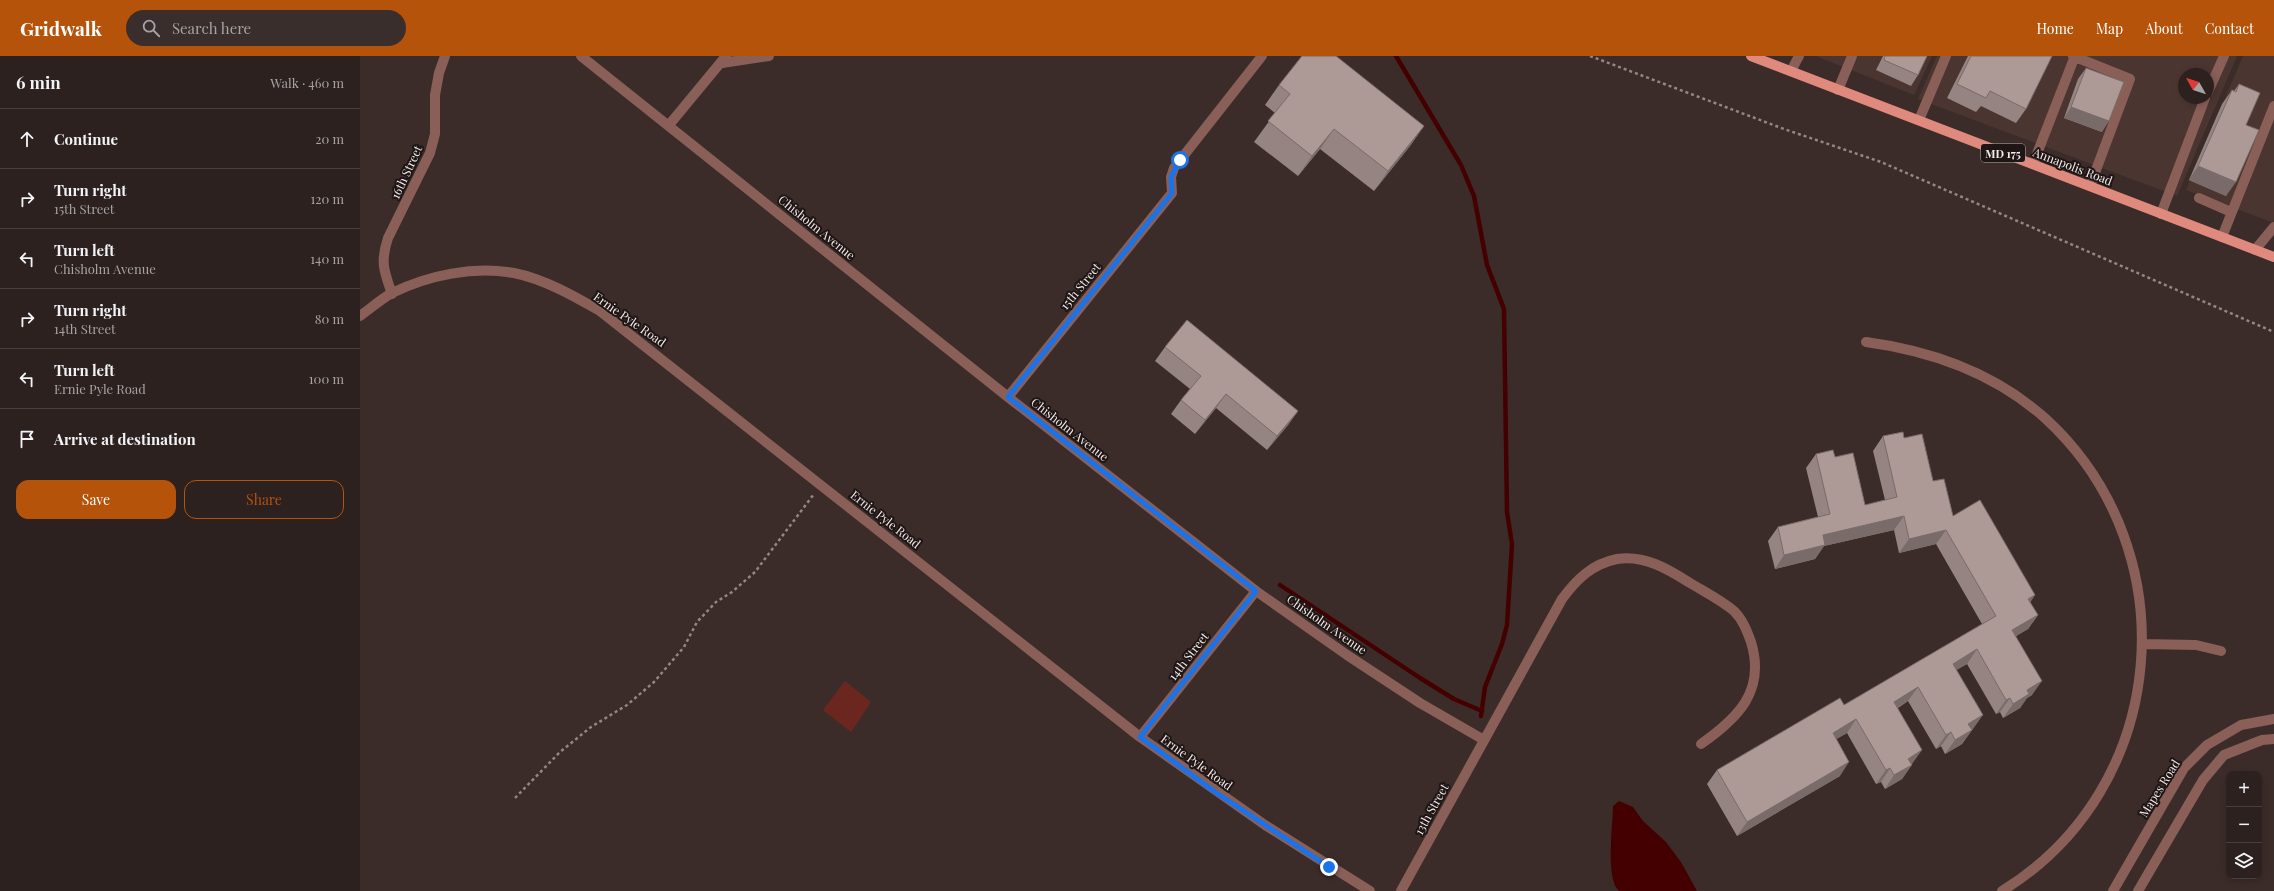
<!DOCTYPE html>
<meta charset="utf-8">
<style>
:root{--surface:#2d211f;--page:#392e2c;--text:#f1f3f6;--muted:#a7a3a4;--line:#483e3d;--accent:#b45309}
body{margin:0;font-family:"Playfair Display",serif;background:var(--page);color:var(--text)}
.controls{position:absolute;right:12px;bottom:12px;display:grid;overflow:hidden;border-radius:8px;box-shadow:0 2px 6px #0003}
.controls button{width:36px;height:36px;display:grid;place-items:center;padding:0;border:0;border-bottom:1px solid var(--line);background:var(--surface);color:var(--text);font:20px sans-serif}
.compass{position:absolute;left:1818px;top:12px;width:36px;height:36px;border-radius:50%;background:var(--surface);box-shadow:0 2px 6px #0003;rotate:309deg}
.stop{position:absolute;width:12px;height:12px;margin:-9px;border:3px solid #1a73e8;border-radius:50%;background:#fff}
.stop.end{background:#1a73e8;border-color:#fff;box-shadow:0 1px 4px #0008}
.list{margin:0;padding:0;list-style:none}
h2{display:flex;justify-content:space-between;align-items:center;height:52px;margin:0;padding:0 16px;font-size:17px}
h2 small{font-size:13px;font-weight:400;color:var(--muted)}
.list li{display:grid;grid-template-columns:26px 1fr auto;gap:12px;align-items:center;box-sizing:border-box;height:60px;padding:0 16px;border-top:1px solid var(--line)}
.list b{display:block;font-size:15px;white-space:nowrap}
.list p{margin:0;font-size:13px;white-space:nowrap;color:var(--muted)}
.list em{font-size:13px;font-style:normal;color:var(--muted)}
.actions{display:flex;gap:8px;padding:12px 16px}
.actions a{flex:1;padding:9px 0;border:1px solid var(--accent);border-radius:12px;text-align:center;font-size:14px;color:var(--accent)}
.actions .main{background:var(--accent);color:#fff}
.icon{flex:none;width:22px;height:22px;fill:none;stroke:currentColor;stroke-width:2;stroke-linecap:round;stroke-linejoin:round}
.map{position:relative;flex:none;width:1914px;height:835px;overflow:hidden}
header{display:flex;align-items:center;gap:24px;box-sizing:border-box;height:56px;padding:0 20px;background:var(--accent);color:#fff}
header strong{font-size:19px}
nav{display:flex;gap:22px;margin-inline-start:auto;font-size:14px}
.search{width:280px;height:36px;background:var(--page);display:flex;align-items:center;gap:10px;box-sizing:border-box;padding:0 14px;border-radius:22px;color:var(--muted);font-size:15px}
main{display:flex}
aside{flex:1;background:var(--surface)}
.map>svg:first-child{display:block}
.built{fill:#4b3531;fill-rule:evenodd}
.green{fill:#6b271f}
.water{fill:#400}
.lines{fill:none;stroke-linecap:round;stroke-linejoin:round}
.stream{stroke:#400;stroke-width:4.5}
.path{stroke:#948684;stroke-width:2.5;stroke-dasharray:3 3;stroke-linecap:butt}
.minor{stroke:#895f58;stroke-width:10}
.major{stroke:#e08a7d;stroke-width:10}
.wall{fill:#958481}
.shaded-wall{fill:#796b69}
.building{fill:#ad9996;stroke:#796b69}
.route{stroke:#1a73e8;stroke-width:5}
.labels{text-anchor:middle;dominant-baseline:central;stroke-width:4;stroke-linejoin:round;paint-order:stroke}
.shield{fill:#1e1615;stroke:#b5aba9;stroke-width:1}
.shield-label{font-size:11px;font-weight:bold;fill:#f6ebe9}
.street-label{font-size:12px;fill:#f6ebe9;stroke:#1e1615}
</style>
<header>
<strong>Gridwalk</strong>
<div class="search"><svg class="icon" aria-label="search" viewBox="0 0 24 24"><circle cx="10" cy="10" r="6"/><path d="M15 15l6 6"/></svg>Search here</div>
<nav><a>Home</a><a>Map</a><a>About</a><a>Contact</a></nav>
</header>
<main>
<aside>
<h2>6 min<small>Walk · 460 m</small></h2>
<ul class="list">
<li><svg class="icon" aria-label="ahead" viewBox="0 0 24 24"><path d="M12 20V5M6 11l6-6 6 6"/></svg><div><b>Continue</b></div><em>20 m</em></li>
<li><svg class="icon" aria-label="right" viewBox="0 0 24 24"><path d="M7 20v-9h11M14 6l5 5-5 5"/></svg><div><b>Turn right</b><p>15th Street</p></div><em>120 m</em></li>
<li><svg class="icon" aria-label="left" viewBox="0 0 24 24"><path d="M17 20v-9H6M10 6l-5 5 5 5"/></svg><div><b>Turn left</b><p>Chisholm Avenue</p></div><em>140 m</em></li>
<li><svg class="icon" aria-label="right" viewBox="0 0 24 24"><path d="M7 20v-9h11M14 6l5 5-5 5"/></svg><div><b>Turn right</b><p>14th Street</p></div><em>80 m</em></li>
<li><svg class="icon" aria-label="left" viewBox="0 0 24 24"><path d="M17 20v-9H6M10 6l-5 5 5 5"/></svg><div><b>Turn left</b><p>Ernie Pyle Road</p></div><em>100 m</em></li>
<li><svg class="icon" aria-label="arrive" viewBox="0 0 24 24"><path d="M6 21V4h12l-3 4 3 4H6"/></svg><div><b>Arrive at destination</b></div></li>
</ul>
<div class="actions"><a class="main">Save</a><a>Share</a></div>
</aside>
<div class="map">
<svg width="1914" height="835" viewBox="0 0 1914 835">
<rect width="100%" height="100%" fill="#3c2c29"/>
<!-- built -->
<path class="built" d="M1456 0H1572L1554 39Z
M1577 0H1877L1817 140 1558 43ZM1824 18H1848V42H1824Z
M1883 0H1914V167L1826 134Z"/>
<!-- green -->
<path class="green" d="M485 625 511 646 491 676 463 654Z"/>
<!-- water -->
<path class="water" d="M1259 745 1273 751 1283 765 1306 786 1321 806 1337 835H1259C1245 823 1253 768 1253 750Z"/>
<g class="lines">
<!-- stream -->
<path class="stream" d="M1036 0 1101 109 1114 140 1127 209 1144 253 1147 456 1152 488 1147 569 1142 588 1125 631 1121 660
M920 529 1060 622 1094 643 1122 655"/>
<!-- path -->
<path class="path" d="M1230 0 1424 73 1521 106 1914 276
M155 742 200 696 231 671 267 649 294 626 324 591 337 566 356 546 372 536 395 516 454 438"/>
<!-- minor -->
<path class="minor" d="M221 0 648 341 896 535 987 599 1060 647 1124 684
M1713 0 1770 23 1730 130
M362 7 409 0
M1431 15 1439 0
M1478 34 1492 0
M1848 36 1864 0
M1559 64 1586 0
M309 69 366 0
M1673 108 1715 0
M1839 142 1871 156
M1801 158 1845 42
M1862 181 1914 50
M1895 194 1914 171
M32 238C24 215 20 206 28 182L70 97 75 78V39L79 17 85 0
M0 260C10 253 21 243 32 237 69 219 113 210 154 217 184 223 214 240 240 255L780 681 905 769 1010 835
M1506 286C1573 295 1635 317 1686 363 1829 495 1810 732 1642 835
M648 341 812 137 811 121 814 112 902 0
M1783 588 1836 589 1861 595
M780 681 896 535
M1041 835 1202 543C1217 523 1232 508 1257 503 1285 499 1308 513 1330 527 1345 536 1361 544 1374 555 1383 564 1387 575 1391 586 1406 635 1378 662 1341 688
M1753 835 1824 712 1847 689 1881 669 1914 663
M1778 835 1843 724 1864 699 1902 684 1914 683"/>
<!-- major -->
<path class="major" d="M1391 0 1914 201"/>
</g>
<!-- wall -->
<path class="wall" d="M1523 0H1567L1558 19 1551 30 1516 14Z
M1608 0H1692L1666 53 1656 67 1621 50 1616 56 1587 42Z
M1726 12 1742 76 1704 62 1718 23Z
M1879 28 1886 69 1866 140 1829 124 1862 48 1872 34 1874 35Z
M919 29 1064 70 1050 90 1014 135 960 93 938 120 894 86 915 57 905 49Z
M805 291 938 355 928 369 907 394 856 352 835 378 811 358 821 344 830 333 795 305Z
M1523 380 1544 382 1573 425 1593 460 1675 539 1670 546 1678 559 1668 573 1656 580 1672 639 1667 642 1660 652 1643 662 1640 656 1636 658 1607 608 1596 614 1613 673 1612 674 1602 688 1585 698 1581 690 1576 693 1548 645 1538 652 1552 708 1542 723 1525 733 1521 726 1516 728 1487 677 1476 683 1480 720 1377 780 1347 728 1357 714 1484 649 1622 568 1576 488 1539 497 1534 474 1464 490 1455 503 1415 513 1408 485 1418 471 1458 461 1446 412 1456 398 1475 401 1505 449 1525 444 1513 395Z"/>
<!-- shaded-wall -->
<path class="shaded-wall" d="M1711 51 1749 65 1742 76 1704 62Z
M1064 70 1050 90 1014 135 1028 115Z
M974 73 960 93 938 120 952 100Z
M1838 110 1876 126 1866 140 1829 124Z
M866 338 856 352 835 378 845 364Z
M938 355 928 369 907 394 917 380Z
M1544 460 1534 474 1464 490 1455 503 1415 513 1424 499 1463 479Z
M1586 474 1576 488 1539 497 1549 483Z
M1675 539 1666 553 1668 543Z
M1678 559 1668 573 1643 588 1652 574Z
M1617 593 1607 608 1583 622 1593 608Z
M1682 625 1672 639 1667 642 1660 652 1643 662 1653 648 1667 634Z
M1558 631 1548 645 1524 660 1534 646Z
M1650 642 1640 656 1636 658 1646 644Z
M1623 659 1613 673 1598 682 1608 668Z
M1496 663 1487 677 1463 691 1473 677Z
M1612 674 1602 688 1585 698 1595 684Z
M1591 676 1581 690 1576 693 1586 679Z
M1562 694 1552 708 1538 717 1548 703Z
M1489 706 1480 720 1377 780 1387 766Z
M1552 709 1542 723 1525 733 1534 719Z
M1530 712 1521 726 1516 728 1526 714Z"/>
<!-- building -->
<path class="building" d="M942 0H976L1064 70 1028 115 974 73 952 100 908 65 930 38 919 29Z
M1525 0H1567L1558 19 1524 4Z
M1611 0H1692L1666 53 1630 35 1626 42 1597 28Z
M1726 12 1764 26 1749 65 1711 51Z
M1879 28 1900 37 1886 69 1899 74 1876 126 1838 110 1872 34 1876 36Z
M827 264 938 355 917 380 866 338 845 364 821 344 841 320 805 291Z
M1543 376 1544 382 1562 378 1573 425 1584 423 1593 460 1620 444 1675 539 1668 543 1678 559 1652 574 1682 625 1667 634 1669 638 1653 648 1650 642 1646 644 1617 593 1593 608 1623 659 1608 668 1612 674 1595 684 1591 676 1586 679 1558 631 1534 646 1562 694 1548 703 1552 709 1534 719 1530 712 1526 714 1496 663 1473 677 1489 706 1387 766 1357 714 1480 642 1484 649 1636 560 1586 474 1549 483 1544 460 1463 479 1465 489 1424 499 1418 471 1470 458 1456 398 1473 394 1475 401 1493 397 1505 449 1537 441 1523 380Z"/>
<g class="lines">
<!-- route -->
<path class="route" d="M820 104 811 121 812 137 648 341 896 535 780 681 855 736 969 811"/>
</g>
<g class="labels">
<!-- shield labels -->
<rect class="shield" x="1621" y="88" width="44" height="18" rx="3"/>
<g class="shield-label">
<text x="1643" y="97">MD 175</text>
</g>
<!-- street labels -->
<g class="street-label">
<text transform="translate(1713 110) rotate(21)">Annapolis Road</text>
<text transform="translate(46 116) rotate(-65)">16th Street</text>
<text transform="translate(457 171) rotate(39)">Chisholm Avenue</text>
<text transform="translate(720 230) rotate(-51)">15th Street</text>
<text transform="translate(270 263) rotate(35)">Ernie Pyle Road</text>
<text transform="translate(710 373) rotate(38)">Chisholm Avenue</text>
<text transform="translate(526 463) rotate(38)">Ernie Pyle Road</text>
<text transform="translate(967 568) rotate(35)">Chisholm Avenue</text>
<text transform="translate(828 600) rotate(-52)">14th Street</text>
<text transform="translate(837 706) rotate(36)">Ernie Pyle Road</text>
<text transform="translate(1799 732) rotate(-58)">Mapes Road</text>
<text transform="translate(1071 753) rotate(-61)">13th Street</text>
</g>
</g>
</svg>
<div class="controls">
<button>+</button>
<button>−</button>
<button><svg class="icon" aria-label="layers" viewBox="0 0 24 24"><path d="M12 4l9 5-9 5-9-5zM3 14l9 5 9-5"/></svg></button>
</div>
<svg class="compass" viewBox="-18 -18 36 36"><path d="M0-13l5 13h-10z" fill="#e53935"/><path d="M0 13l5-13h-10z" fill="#a7a3a4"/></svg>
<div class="stop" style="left:820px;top:104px"></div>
<div class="stop end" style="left:969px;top:811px"></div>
</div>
</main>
